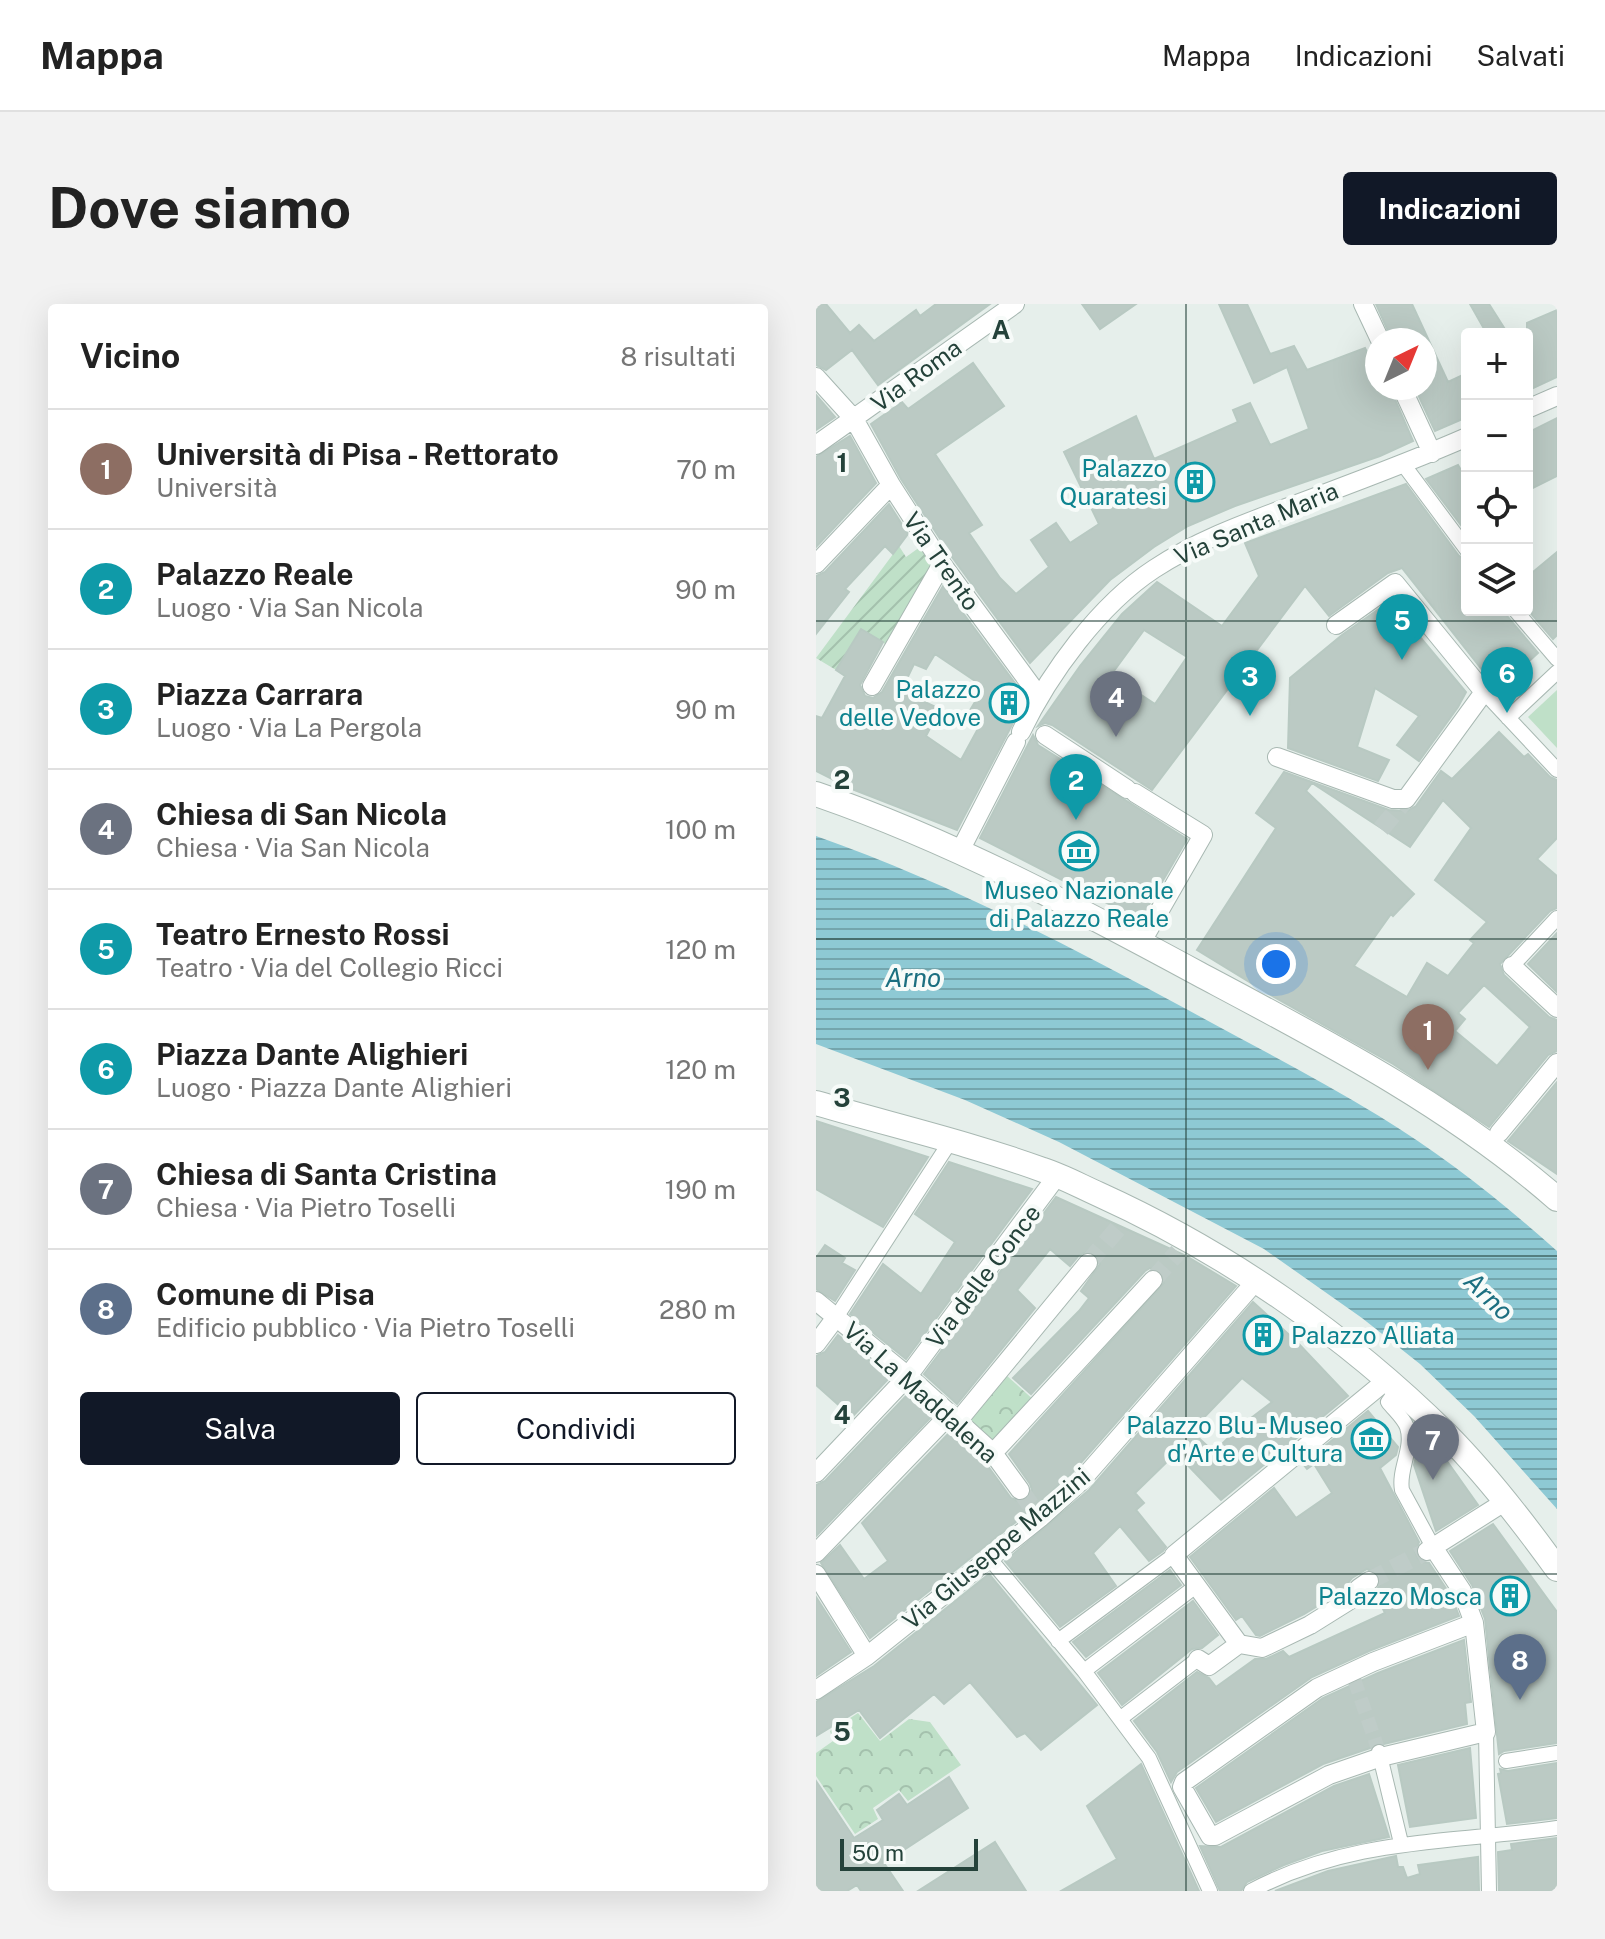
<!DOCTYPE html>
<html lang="it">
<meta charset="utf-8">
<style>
:root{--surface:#fff;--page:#f2f2f2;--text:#222;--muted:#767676;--line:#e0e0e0;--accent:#111827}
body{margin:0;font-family:"Public Sans",sans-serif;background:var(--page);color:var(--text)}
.controls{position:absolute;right:24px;top:24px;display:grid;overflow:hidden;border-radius:8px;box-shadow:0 8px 32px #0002}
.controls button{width:72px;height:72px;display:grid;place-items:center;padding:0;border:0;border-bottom:2px solid var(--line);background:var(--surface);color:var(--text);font:40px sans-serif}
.compass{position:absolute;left:549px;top:24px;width:72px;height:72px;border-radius:50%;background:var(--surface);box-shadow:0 8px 32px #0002;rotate:43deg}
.scale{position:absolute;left:24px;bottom:20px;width:138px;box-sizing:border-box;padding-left:8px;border:4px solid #24423a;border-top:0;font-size:22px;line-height:28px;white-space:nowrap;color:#24423a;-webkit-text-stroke:6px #f7fbf9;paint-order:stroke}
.you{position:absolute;left:460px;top:660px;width:28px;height:28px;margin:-20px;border:6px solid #fff;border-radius:50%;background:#1a73e8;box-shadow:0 0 0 12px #1a73e833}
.badge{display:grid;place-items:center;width:52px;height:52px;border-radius:50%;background:var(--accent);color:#fff;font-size:26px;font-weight:700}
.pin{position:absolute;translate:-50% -66px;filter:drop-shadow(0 2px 4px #0008)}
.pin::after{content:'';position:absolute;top:42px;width:28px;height:24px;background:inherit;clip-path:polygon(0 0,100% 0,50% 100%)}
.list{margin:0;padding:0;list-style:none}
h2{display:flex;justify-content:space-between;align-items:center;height:104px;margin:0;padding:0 32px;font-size:34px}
h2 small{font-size:26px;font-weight:400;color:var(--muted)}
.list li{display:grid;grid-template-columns:52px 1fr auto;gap:24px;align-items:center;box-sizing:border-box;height:120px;padding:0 32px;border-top:2px solid var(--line)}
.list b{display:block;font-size:30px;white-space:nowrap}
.list p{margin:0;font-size:26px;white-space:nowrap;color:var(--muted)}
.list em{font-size:26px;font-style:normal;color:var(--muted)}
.actions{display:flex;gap:16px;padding:24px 32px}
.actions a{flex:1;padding:18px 0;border:2px solid var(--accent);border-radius:8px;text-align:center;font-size:28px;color:var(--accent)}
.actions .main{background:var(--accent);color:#fff}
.icon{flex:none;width:44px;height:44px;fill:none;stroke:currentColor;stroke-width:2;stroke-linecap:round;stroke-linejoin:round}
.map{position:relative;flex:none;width:741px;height:1587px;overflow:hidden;border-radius:8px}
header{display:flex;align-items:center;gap:48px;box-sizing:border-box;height:112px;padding:0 40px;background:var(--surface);border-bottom:2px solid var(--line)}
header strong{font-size:38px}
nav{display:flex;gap:44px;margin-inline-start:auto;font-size:28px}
.intro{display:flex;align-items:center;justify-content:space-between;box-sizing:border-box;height:192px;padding:0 48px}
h1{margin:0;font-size:56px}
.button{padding:20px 36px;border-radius:8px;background:var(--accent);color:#fff;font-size:28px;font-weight:700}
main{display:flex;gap:48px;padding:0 48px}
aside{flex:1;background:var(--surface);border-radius:8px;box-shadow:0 8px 32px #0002}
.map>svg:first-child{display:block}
.grass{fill:#bfe0c8}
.park{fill:url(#park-crowns)}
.garden{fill:url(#garden-furrows)}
.water{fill:url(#water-rules)}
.building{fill:#bbcac4;stroke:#b8c9c2;stroke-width:2;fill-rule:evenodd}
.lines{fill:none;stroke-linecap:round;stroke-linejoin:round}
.pedestrian-tunnel{stroke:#bfccc8;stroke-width:14;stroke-dasharray:14 7;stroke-linecap:butt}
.minor-tunnel{stroke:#bfccc8;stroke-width:18;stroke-dasharray:18 9;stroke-linecap:butt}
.pedestrian-casing{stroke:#a8b8b2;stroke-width:16}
.minor-casing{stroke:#a8b8b2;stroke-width:20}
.tertiary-casing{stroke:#a8b8b2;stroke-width:26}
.pedestrian{stroke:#fff;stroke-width:14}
.minor{stroke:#fff;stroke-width:18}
.tertiary{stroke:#fff;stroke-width:24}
.grid{fill:none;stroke:#24423a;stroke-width:2;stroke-opacity:0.55}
.labels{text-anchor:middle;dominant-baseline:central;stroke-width:8;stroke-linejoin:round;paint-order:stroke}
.street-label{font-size:24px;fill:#24423a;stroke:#f7fbf9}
.culture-label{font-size:24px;fill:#0d838f;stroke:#f7fbf9;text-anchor:end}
.water-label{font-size:26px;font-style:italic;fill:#1c6f80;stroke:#f7fbf9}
.grid-label{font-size:26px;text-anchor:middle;font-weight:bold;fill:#24423a;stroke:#f7fbf9;stroke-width:8;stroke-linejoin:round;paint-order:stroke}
</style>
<header>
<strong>Mappa</strong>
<nav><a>Mappa</a><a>Indicazioni</a><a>Salvati</a></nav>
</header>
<div class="intro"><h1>Dove siamo</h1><a class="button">Indicazioni</a></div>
<main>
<aside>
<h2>Vicino<small>8 risultati</small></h2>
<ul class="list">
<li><span class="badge" style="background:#8d6e63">1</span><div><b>Università di Pisa - Rettorato</b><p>Università</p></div><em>70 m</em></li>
<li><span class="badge" style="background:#0f9aa8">2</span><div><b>Palazzo Reale</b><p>Luogo · Via San Nicola</p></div><em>90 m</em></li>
<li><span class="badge" style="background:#0f9aa8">3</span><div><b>Piazza Carrara</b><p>Luogo · Via La Pergola</p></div><em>90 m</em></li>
<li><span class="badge" style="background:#6b7280">4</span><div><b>Chiesa di San Nicola</b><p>Chiesa · Via San Nicola</p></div><em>100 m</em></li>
<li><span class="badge" style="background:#0f9aa8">5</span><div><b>Teatro Ernesto Rossi</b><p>Teatro · Via del Collegio Ricci</p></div><em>120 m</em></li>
<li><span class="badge" style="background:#0f9aa8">6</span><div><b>Piazza Dante Alighieri</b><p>Luogo · Piazza Dante Alighieri</p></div><em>120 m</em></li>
<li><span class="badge" style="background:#6b7280">7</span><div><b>Chiesa di Santa Cristina</b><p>Chiesa · Via Pietro Toselli</p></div><em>190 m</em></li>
<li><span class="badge" style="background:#5c6f8a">8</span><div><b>Comune di Pisa</b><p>Edificio pubblico · Via Pietro Toselli</p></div><em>280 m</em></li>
</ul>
<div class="actions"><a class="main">Salva</a><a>Condividi</a></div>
</aside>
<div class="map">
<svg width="741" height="1587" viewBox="0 0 741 1587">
<defs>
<pattern id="park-crowns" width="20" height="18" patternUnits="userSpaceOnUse" patternTransform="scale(2)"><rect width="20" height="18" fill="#bfe0c8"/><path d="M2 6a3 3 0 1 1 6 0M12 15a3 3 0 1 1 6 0" fill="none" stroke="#a4c1ad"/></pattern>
<pattern id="garden-furrows" width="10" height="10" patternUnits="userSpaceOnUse" patternTransform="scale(2)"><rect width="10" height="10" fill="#bfe0c8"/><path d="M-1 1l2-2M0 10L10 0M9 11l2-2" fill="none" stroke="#a4c1ad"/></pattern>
<pattern id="water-rules" width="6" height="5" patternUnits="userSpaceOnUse" patternTransform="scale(2)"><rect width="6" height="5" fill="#8ec9d4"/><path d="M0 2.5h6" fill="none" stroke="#74a5ad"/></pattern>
</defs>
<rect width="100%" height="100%" fill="#e6efeb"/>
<!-- grass -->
<path class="grass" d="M741 386V444L712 413Z"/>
<!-- park -->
<path class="park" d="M190 1071 220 1098 179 1141 151 1116Z
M42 1409 64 1437 93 1415 114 1418 145 1461 92 1497 83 1486 57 1504 62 1515 39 1530 0 1472V1449L17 1437 14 1427Z"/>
<!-- garden -->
<path class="garden" d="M83 242 90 253 104 243 118 264 74 343 45 325 20 366 0 354Z"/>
<!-- water -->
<path class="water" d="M0 532C131 578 251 641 372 706 436 741 501 774 563 812 627 851 685 897 741 947V1205L658 1112 604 1060 546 1014 448 945 243 838 149 796 0 740Z"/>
<!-- building -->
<path class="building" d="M0 0H10L34 29 43 21 58 37 100 6 104 12 120 0H174L62 81 36 46 10 66 0 61Z
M266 0H320L284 25Z
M403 0H431L454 50 478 42 491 66 549 44 561 68V84H574L597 137 564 152 419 202 372 222 338 243 294 276 214 359 136 253 85 175 55 120 86 98 92 105 157 59 188 102 119 150 166 221 153 229 184 274 200 290 233 263 215 236 240 219 254 239 283 220 248 148 320 112 338 155 422 118 417 106 434 99 454 141 493 125 471 63 438 79Z
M560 0H596L632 78 651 69V113L619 127 599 84H609V36H576Z
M654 0H673L692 30H671Z
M741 6V73L711 87V19Z
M0 91 19 113 0 126Z
M741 114V172L711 187V129Z
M34 132 60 179 0 243V153Z
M642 161 651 176V229L610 175Z
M590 180 643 252 651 256V306H689L691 312 722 349 682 386 586 264 572 269 513 312 489 282 336 486 236 421 229 419 222 422 264 362 306 310 341 278 406 322 443 272 429 239ZM328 326 371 353 339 400 295 371Z
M73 200 92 230 77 250 69 242 29 285 33 288 0 330V272L9 268Z
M741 248V331L737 335 711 305V273Z
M127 282 210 394 141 526 36 485 0 467V412L6 414 29 372 20 366 45 325 67 338 44 381 49 392 57 394 66 388ZM119 350 168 383 150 413 164 421 145 456 110 432 124 405 85 387 98 360 110 365Z
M574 297 650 388 642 403 603 457 581 441 603 412 559 384 541 443 573 456 562 477 472 444 474 374 526 331Z
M683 428 708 453 712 450 734 473 741 476V534L721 555 741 572V604L734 607 684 660 688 671 733 713 741 716V747L732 751 673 823 577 760 458 693 381 646 460 524 440 509 468 468 573 506 591 507 600 502 625 467 636 475ZM496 479 594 543 627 496 655 524 619 576 671 618 654 636 658 639 632 672 611 659 591 693 538 662 575 610 577 612 598 590 490 487ZM668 681 714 723 681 762 639 727 649 715 642 709Z
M217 431 222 441 371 535 324 616 164 534Z
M741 629V688L712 660Z
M741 778V870L692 837Z
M0 817 112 853 67 923 0 885Z
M133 858 216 885 90 1055 34 1010 67 960 105 990 139 938 99 910Z
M240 893 370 952 420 982 255 1170 216 1205 54 1334 5 1259 24 1241 48 1275 72 1257 46 1219 135 1127 168 1157 195 1194 204 1198 212 1195 216 1186 214 1180 193 1150 348 979 344 967 334 964 329 967 215 1090 197 1074 263 1007 273 994 265 987 284 960 280 950 273 947 263 951 254 962 234 945 201 986 219 1004 141 1100 108 1070Z
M9 941 29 954 26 959 39 966 19 997 0 985V954Z
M437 998 481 1038 532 1092 405 1196 360 1149 319 1189 328 1199 320 1206 350 1243 347 1247 333 1257 304 1222 277 1249 300 1282 244 1323 189 1257 273 1186ZM426 1074 456 1098 422 1124 398 1148 375 1127Z
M22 1031 74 1073 36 1113 0 1081V1052L9 1048Z
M93 1089 117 1111 0 1232V1181L9 1177Z
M552 1107 582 1143 580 1151 564 1164 603 1238 599 1247 601 1253 606 1258 613 1259 635 1292 643 1312 553 1347 496 1373 361 1468 355 1478 341 1448 318 1417 381 1368 393 1374 400 1383 439 1355H450L467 1347 473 1353 569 1309 559 1288 564 1281 563 1271 551 1265 536 1274 526 1287 488 1310 444 1332 440 1331 426 1312 420 1316 374 1253 458 1184 480 1214 516 1189 498 1160 491 1165 487 1160Z
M621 1143 662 1201 620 1227 598 1161 601 1148Z
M677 1220 741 1308V1439L688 1447 683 1450 669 1315 656 1281 634 1247Z
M354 1266 365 1281 270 1353 257 1338Z
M173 1270 281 1401 225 1446 209 1429 201 1433 154 1378 128 1400 118 1390 64 1434 43 1406 0 1432V1398L58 1362Z
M0 1293 35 1348 0 1372Z
M377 1297 402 1331 386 1344 376 1345 306 1401 282 1369Z
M648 1336 655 1398 649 1399 651 1420 568 1440 560 1439 554 1444 507 1460 400 1518 380 1484 507 1394 562 1369Z
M654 1444 660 1514 594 1523 582 1461Z
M741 1459V1514L691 1520 682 1470 685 1469 684 1465 692 1467Z
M325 1460 383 1587H245L301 1555 271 1502Z
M553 1470 573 1533 506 1547 468 1561 431 1578 425 1587H404L384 1542 405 1543 518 1482Z
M133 1473 152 1504 68 1559 87 1587H45L41 1581 31 1587H0V1477L38 1534 67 1516 61 1506 83 1490 91 1501Z
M741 1534V1587H683L682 1548 696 1546 695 1540Z
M179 1538 210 1587H102Z
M580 1552 582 1563H587L591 1574 604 1570 602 1561 662 1553 663 1587H459L512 1567Z"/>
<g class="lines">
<!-- pedestrian-tunnel -->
<path class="pedestrian-tunnel" d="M538 1375 563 1448"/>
<!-- minor-tunnel -->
<path class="minor-tunnel" d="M565 525 586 500
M272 959 304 922
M337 976 362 948
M204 1186 219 1207
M553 1277 611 1247"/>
<!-- pedestrian casing -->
<g class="pedestrian-casing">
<path id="pedestrian" d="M587 160 651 246
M699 306 741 355
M668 388 741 466
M692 414 741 368
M696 662 741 614
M21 1012 134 838
M582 1084 572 1098C578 1106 587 1113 591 1123 598 1144 582 1165 586 1186L617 1243
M173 1254 268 1367 333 1454 394 1587
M242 1337 358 1251
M268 1367 380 1282
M305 1414 382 1355
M670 1428 673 1587
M563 1448 585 1539
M690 1457 741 1449
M435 1587C534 1534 634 1539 741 1524"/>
</g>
<!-- minor casing -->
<g class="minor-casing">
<path id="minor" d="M547 0 564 36
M0 73 38 115 75 181 126 260 223 392
M586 84 616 149
M711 105 741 92
M0 141 199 0
M0 260 75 181
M56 382 126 260
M205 428C233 370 283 301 338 265 379 238 424 221 470 204 531 181 592 159 651 133
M229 431 311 485
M461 453 577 495H590L668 388 579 279 520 321
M319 489 387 531 325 639
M144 547 200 438
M696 662 741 704
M683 829 741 759
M0 997 92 1072 177 1149 204 1186
M0 1040 21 1012
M142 1117 272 959
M177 1149 337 976
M0 1169 92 1072 241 872
M617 1243 646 1287 658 1319 670 1428 565 1453 513 1471 399 1532H394L366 1483 368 1478 501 1384 557 1358 658 1319
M611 1247 690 1197
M0 1249 134 1110
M0 1270 51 1352
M553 1277 543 1284 534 1296 494 1321 446 1344 423 1340 358 1251 572 1075
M382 1355 393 1362 423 1340
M0 1386 51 1352 224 1214 264 1178 440 977"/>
</g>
<!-- tertiary casing -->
<g class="tertiary-casing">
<path id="tertiary" d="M0 490C134 536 259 603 383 670 507 736 635 802 741 895
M0 799C75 821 153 839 227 866 246 872 264 882 282 890 410 948 530 1031 630 1130 671 1171 707 1218 741 1265"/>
</g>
<!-- pedestrian -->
<use href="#pedestrian" class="pedestrian"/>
<!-- minor -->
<use href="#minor" class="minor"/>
<!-- tertiary -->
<use href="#tertiary" class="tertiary"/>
</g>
<!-- grid -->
<path class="grid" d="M370 0V1587M0 317H741M0 635H741M0 952H741M0 1270H741"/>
<!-- icons -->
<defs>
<g id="building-ring" transform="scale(2)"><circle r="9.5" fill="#f7fbf9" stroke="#0f9aa8" stroke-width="1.5"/><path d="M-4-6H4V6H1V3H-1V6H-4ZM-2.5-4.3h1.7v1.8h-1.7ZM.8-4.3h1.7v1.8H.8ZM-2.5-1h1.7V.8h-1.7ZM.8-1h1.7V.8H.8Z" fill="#0f9aa8"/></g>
<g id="museum-ring" transform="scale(2)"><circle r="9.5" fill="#f7fbf9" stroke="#0f9aa8" stroke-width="1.5"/><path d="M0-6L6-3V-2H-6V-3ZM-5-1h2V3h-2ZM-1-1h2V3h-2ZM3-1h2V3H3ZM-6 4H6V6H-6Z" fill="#0f9aa8"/></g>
</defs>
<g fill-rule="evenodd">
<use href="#building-ring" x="379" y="178"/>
<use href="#building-ring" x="193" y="399"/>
<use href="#museum-ring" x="263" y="547"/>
<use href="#building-ring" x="447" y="1031"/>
<use href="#museum-ring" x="555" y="1135"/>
<use href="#building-ring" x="694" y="1292"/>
</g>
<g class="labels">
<!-- street labels -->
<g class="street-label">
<text transform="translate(100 71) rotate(-36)">Via Roma</text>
<text transform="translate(440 219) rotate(-23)">Via Santa Maria</text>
<text transform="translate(126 257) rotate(55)">Via Trento</text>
<text transform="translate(167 972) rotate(-53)">Via delle Conce</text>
<text transform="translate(105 1088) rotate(42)">Via La Maddalena</text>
<text transform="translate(180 1244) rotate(-40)">Via Giuseppe Mazzini</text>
</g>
<!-- culture labels -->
<g class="culture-label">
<text x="351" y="164">Palazzo<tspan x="351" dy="28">Quaratesi</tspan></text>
<text x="165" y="385">Palazzo<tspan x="165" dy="28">delle Vedove</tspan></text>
<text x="263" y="586" text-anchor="middle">Museo Nazionale<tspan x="263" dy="28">di Palazzo Reale</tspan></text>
<text x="475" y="1031" text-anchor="start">Palazzo Alliata</text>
<text x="527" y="1121">Palazzo Blu - Museo<tspan x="527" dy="28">d'Arte e Cultura</tspan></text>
<text x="666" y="1292">Palazzo Mosca</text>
</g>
<!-- water labels -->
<g class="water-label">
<text x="97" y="673">Arno</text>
<text transform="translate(673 992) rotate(44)">Arno</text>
</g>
</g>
<g class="grid-label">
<text x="185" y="35">A</text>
<text x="26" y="168">1</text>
<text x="26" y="485">2</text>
<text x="26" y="803">3</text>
<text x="26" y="1120">4</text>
<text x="26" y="1437">5</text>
</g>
</svg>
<div class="controls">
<button>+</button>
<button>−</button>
<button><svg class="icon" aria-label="locate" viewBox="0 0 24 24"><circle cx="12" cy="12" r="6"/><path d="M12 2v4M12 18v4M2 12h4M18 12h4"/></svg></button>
<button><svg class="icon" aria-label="layers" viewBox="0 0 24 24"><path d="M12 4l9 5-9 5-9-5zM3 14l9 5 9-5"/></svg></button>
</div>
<svg class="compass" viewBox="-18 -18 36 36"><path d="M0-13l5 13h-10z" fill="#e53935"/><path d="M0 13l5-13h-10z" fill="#767676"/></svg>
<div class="scale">50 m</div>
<div class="you"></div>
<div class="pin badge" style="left:612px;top:766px;background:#8d6e63">1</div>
<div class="pin badge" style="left:260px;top:516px;background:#0f9aa8">2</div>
<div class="pin badge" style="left:434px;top:412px;background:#0f9aa8">3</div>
<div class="pin badge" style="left:300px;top:433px;background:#6b7280">4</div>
<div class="pin badge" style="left:586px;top:356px;background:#0f9aa8">5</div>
<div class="pin badge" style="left:691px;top:409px;background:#0f9aa8">6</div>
<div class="pin badge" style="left:617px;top:1176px;background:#6b7280">7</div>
<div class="pin badge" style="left:704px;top:1396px;background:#5c6f8a">8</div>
</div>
</main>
